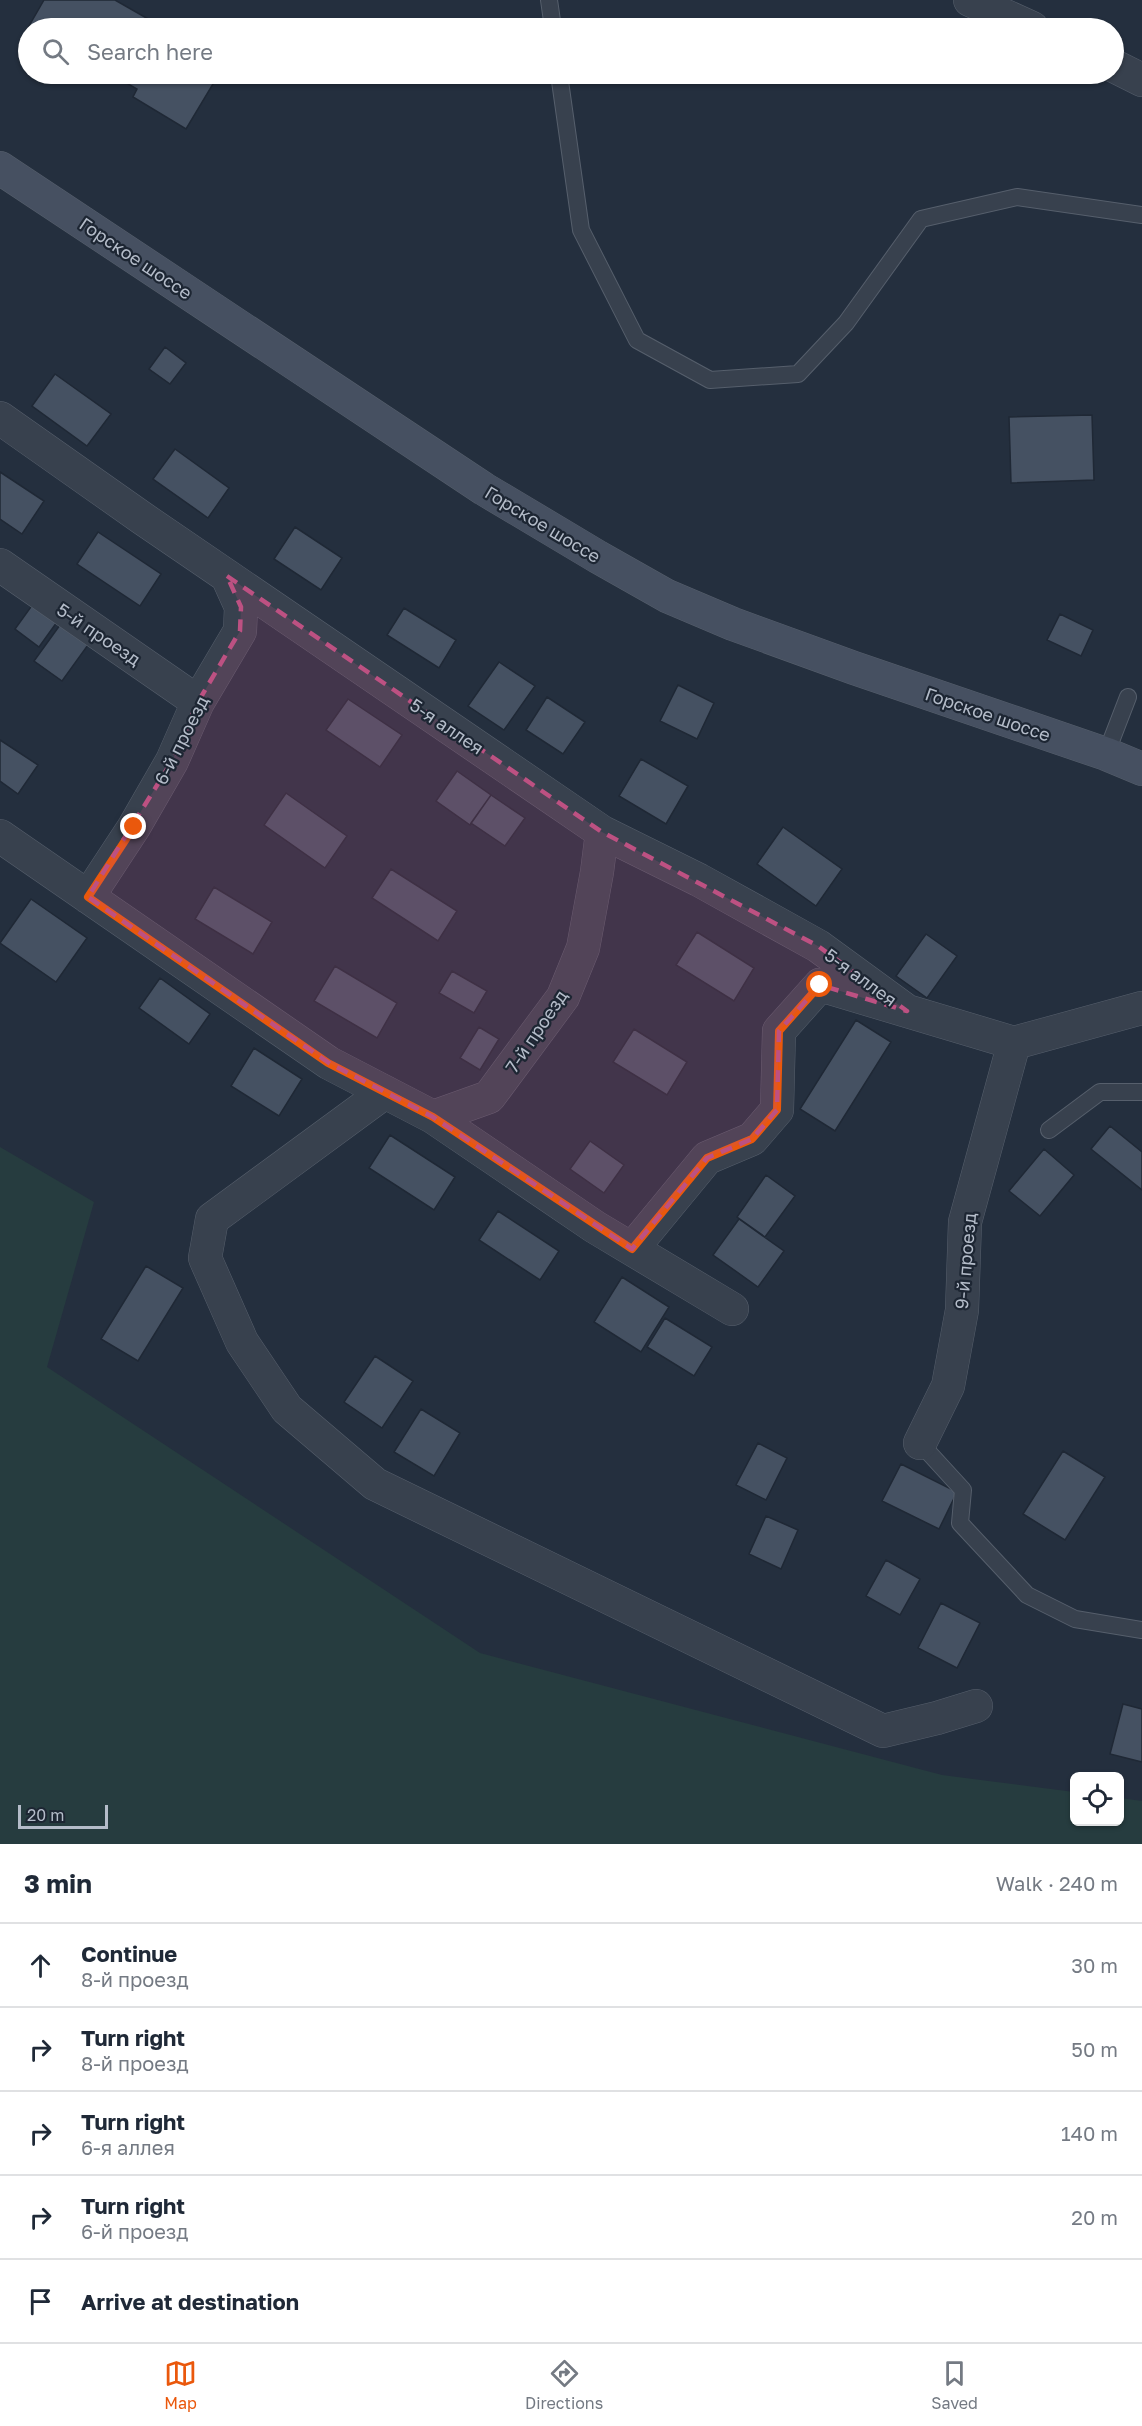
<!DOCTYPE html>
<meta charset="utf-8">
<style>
:root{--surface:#fff;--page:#f2f2f3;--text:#1f2937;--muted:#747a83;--line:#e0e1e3;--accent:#ea580c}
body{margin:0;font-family:"Golos Text",sans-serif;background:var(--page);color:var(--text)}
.controls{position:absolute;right:18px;bottom:18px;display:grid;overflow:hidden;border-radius:9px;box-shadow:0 2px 4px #0004}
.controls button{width:54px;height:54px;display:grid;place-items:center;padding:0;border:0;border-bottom:2px solid var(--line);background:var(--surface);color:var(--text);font:30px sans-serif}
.scale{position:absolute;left:18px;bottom:15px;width:90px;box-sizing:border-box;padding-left:6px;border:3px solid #b4bcc9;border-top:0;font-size:16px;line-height:21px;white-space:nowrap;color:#b4bcc9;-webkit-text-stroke:4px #1d2633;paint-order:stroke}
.stop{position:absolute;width:18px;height:18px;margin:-14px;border:4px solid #ea580c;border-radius:50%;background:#fff}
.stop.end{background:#ea580c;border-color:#fff;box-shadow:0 2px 6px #0008}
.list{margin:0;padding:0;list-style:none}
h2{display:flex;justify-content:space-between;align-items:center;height:78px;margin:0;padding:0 24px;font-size:26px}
h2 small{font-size:20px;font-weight:400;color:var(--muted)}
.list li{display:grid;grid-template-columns:39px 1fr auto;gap:18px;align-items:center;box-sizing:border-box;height:84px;padding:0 24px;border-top:2px solid var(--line)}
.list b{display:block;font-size:22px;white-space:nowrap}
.list p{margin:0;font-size:20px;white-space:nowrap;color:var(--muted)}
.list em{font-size:20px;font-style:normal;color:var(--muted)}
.icon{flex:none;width:33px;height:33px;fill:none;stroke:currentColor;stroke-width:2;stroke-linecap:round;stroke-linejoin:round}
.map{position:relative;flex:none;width:1142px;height:1844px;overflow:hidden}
.search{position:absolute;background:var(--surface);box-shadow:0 2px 4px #0004;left:18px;right:18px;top:18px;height:66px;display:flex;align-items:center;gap:15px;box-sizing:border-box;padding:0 21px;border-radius:33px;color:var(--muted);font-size:22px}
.sheet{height:498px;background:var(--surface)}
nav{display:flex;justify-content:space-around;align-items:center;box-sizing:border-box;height:84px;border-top:2px solid var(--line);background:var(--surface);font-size:16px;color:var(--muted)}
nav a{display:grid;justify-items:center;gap:3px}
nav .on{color:var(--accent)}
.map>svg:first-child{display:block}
.green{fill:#263c3f}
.building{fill:#455162;stroke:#1f2835;stroke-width:1.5}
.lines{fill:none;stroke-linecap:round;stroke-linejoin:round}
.lane-casing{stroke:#565f6c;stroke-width:18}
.street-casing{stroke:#565f6c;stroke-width:34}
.secondary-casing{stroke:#565f6c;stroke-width:34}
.lane{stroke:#38414e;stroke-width:16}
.street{stroke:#38414e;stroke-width:33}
.secondary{stroke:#465061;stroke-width:33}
.route{stroke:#ea580c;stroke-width:8}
.marked{fill:#bd5182;fill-opacity:0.2;stroke:#bd5182;stroke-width:4.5;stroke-dasharray:12 8;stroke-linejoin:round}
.labels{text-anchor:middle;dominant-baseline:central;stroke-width:4.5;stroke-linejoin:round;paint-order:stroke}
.street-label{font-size:18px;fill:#b4bcc9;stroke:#1d2633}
</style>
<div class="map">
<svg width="1142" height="1844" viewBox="0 0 1142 1844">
<rect width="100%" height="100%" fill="#242f3e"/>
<!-- green -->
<path class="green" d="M0 1147 94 1202 47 1367 480 1653 942 1775 1074 1792V1822H1120V1798L1142 1801V1844H0Z"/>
<!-- building -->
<path class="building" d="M44 0H115L164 28H28V35L25 33Z
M111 74H219L186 129 133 97 137 89Z
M165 347 186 363 170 384 149 369Z
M55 374 111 414 87 446 32 406Z
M1092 415 1094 480 1011 483 1009 417Z
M175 449 229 488 208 518 153 479Z
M0 472 44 501 22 534 0 519Z
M295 527 342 558 321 590 274 559Z
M98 532 161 574 140 606 77 564Z
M33 604 57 622 39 647 15 629Z
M404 608 456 640 439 668 387 635Z
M1060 614 1093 630 1081 656 1047 640Z
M60 625 88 645 62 681 34 661Z
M499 662 535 686 504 730 468 706Z
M678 685 714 703 697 739 660 721Z
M547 697 585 722 563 754 526 730Z
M348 699 402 735 380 767 326 730Z
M0 740 38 765 18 794 0 781Z
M641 759 688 786 666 824 619 796Z
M457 771 491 795 470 825 436 801Z
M286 793 347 836 325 868 264 825Z
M491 795 525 818 505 846 471 823Z
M783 827 842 869 816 906 757 864Z
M391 869 457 911 438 941 372 898Z
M214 887 272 922 253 954 195 919Z
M31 899 87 938 56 982 0 943Z
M697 932 754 968 734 1001 676 965Z
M926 934 957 956 927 998 896 976Z
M335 966 397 1003 377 1038 314 1001Z
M452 971 487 991 474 1013 439 993Z
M160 978 210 1014 189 1044 139 1008Z
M856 1020 891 1042 835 1131 800 1109Z
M479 1027 499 1039 480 1070 460 1058Z
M634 1029 687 1062 667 1095 613 1062Z
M254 1048 302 1079 279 1116 231 1086Z
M1110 1126 1142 1152V1190L1091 1149Z
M390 1135 455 1177 434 1210 369 1168Z
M590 1141 624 1165 604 1193 570 1169Z
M1044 1149 1074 1175 1040 1216 1009 1191Z
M766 1175 795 1196 765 1237 737 1217Z
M498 1211 559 1251 540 1280 479 1240Z
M739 1219 784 1251 758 1287 713 1255Z
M146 1266 183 1288 138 1361 101 1339Z
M622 1277 669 1307 641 1352 594 1322Z
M665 1318 712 1347 694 1376 647 1347Z
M375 1356 413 1381 382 1428 344 1402Z
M421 1409 460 1433 434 1476 394 1452Z
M758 1443 787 1458 766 1500 736 1485Z
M1063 1451 1105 1477 1065 1540 1023 1514Z
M901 1464 957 1492 939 1529 882 1501Z
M766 1516 798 1530 781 1569 749 1554Z
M886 1560 920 1579 900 1615 866 1596Z
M941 1603 980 1623 957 1668 918 1648Z
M1123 1704 1142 1709V1762L1110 1754Z"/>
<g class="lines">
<!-- lane casing -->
<g class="lane-casing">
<path id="lane" d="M549 0 553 28
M559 74 581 230 637 340 710 380 798 374 846 323 921 219 1017 197 1142 215
M1106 754 1128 697
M1049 1130 1100 1092H1142
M920 1443 963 1490 960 1523 1027 1595 1075 1619 1142 1630"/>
</g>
<!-- street casing -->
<g class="street-casing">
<path id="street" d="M970 0 1032 28
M1114 66 1142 80
M0 418 142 518 602 832 699 880 818 946 907 1011
M0 565 198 702
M0 836 329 1063 433 1117 595 1227 732 1309
M88 897 134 827 172 761 198 702 240 631 241 607 227 576
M385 1092 212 1219 205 1258 242 1342 287 1409 375 1484 883 1731 937 1718 976 1706
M433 1117 489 1097 563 997 583 948 597 872 602 832
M632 1249 707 1158 752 1139 777 1110 779 1031 820 985 1014 1043 1142 1008
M920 1443 948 1386 962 1310 965 1222 1014 1043"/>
</g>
<!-- secondary casing -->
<g class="secondary-casing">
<path id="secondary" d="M0 168 484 489 598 557 667 596 733 624 854 668 1106 754 1142 769"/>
</g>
<!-- lane -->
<use href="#lane" class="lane"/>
<!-- street -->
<use href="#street" class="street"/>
<!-- secondary -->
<use href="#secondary" class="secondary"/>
</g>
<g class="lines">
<!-- route -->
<path class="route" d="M134 827 88 897 328 1063 433 1117 632 1249 707 1158 752 1139 777 1110 779 1031 820 985"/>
</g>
<!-- marked area -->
<path class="marked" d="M227 576 602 832 818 946 907 1011 820 985 779 1031 777 1110 752 1139 707 1158 632 1249 433 1117 329 1063 88 897 172 761 198 702 240 631 241 607Z"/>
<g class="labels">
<!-- street labels -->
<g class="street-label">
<text transform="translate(136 258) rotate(34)">Горское шоссе</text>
<text transform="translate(543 524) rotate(31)">Горское шоссе</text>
<text transform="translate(99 634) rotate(34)">5-й проезд</text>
<text transform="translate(988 714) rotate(19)">Горское шоссе</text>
<text transform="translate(447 726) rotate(34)">5-я аллея</text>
<text transform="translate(181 740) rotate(-63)">6-й проезд</text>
<text transform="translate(861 977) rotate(36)">5-я аллея</text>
<text transform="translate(536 1031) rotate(-56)">7-й проезд</text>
<text transform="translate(965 1261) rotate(-85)">9-й проезд</text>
</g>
</g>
</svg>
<div class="controls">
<button><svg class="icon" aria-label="locate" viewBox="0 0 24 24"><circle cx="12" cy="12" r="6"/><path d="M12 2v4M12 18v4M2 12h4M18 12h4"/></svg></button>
</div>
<div class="scale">20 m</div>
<div class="stop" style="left:820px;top:985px"></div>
<div class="stop end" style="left:134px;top:827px"></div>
<div class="search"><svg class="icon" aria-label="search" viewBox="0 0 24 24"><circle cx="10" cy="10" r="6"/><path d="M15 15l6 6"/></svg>Search here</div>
</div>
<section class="sheet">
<h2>3 min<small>Walk · 240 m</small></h2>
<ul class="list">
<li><svg class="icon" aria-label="ahead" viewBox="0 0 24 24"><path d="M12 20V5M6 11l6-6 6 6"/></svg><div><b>Continue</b><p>8-й проезд</p></div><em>30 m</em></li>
<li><svg class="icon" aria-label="right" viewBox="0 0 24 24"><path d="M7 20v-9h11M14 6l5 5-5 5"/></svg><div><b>Turn right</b><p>8-й проезд</p></div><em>50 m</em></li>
<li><svg class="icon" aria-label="right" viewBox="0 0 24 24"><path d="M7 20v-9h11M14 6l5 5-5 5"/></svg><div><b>Turn right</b><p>6-я аллея</p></div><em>140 m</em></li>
<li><svg class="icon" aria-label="right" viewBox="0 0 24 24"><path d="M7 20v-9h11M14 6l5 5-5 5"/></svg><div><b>Turn right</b><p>6-й проезд</p></div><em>20 m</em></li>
<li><svg class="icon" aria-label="arrive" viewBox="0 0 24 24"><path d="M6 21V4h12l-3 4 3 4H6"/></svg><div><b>Arrive at destination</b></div></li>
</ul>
</section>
<nav>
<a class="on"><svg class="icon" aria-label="map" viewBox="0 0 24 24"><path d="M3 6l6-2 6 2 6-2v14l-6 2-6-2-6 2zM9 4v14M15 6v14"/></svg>Map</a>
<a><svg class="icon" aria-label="directions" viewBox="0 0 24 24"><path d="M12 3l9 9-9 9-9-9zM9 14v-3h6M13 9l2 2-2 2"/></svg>Directions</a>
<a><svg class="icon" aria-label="saved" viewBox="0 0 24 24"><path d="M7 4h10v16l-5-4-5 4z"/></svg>Saved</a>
</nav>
